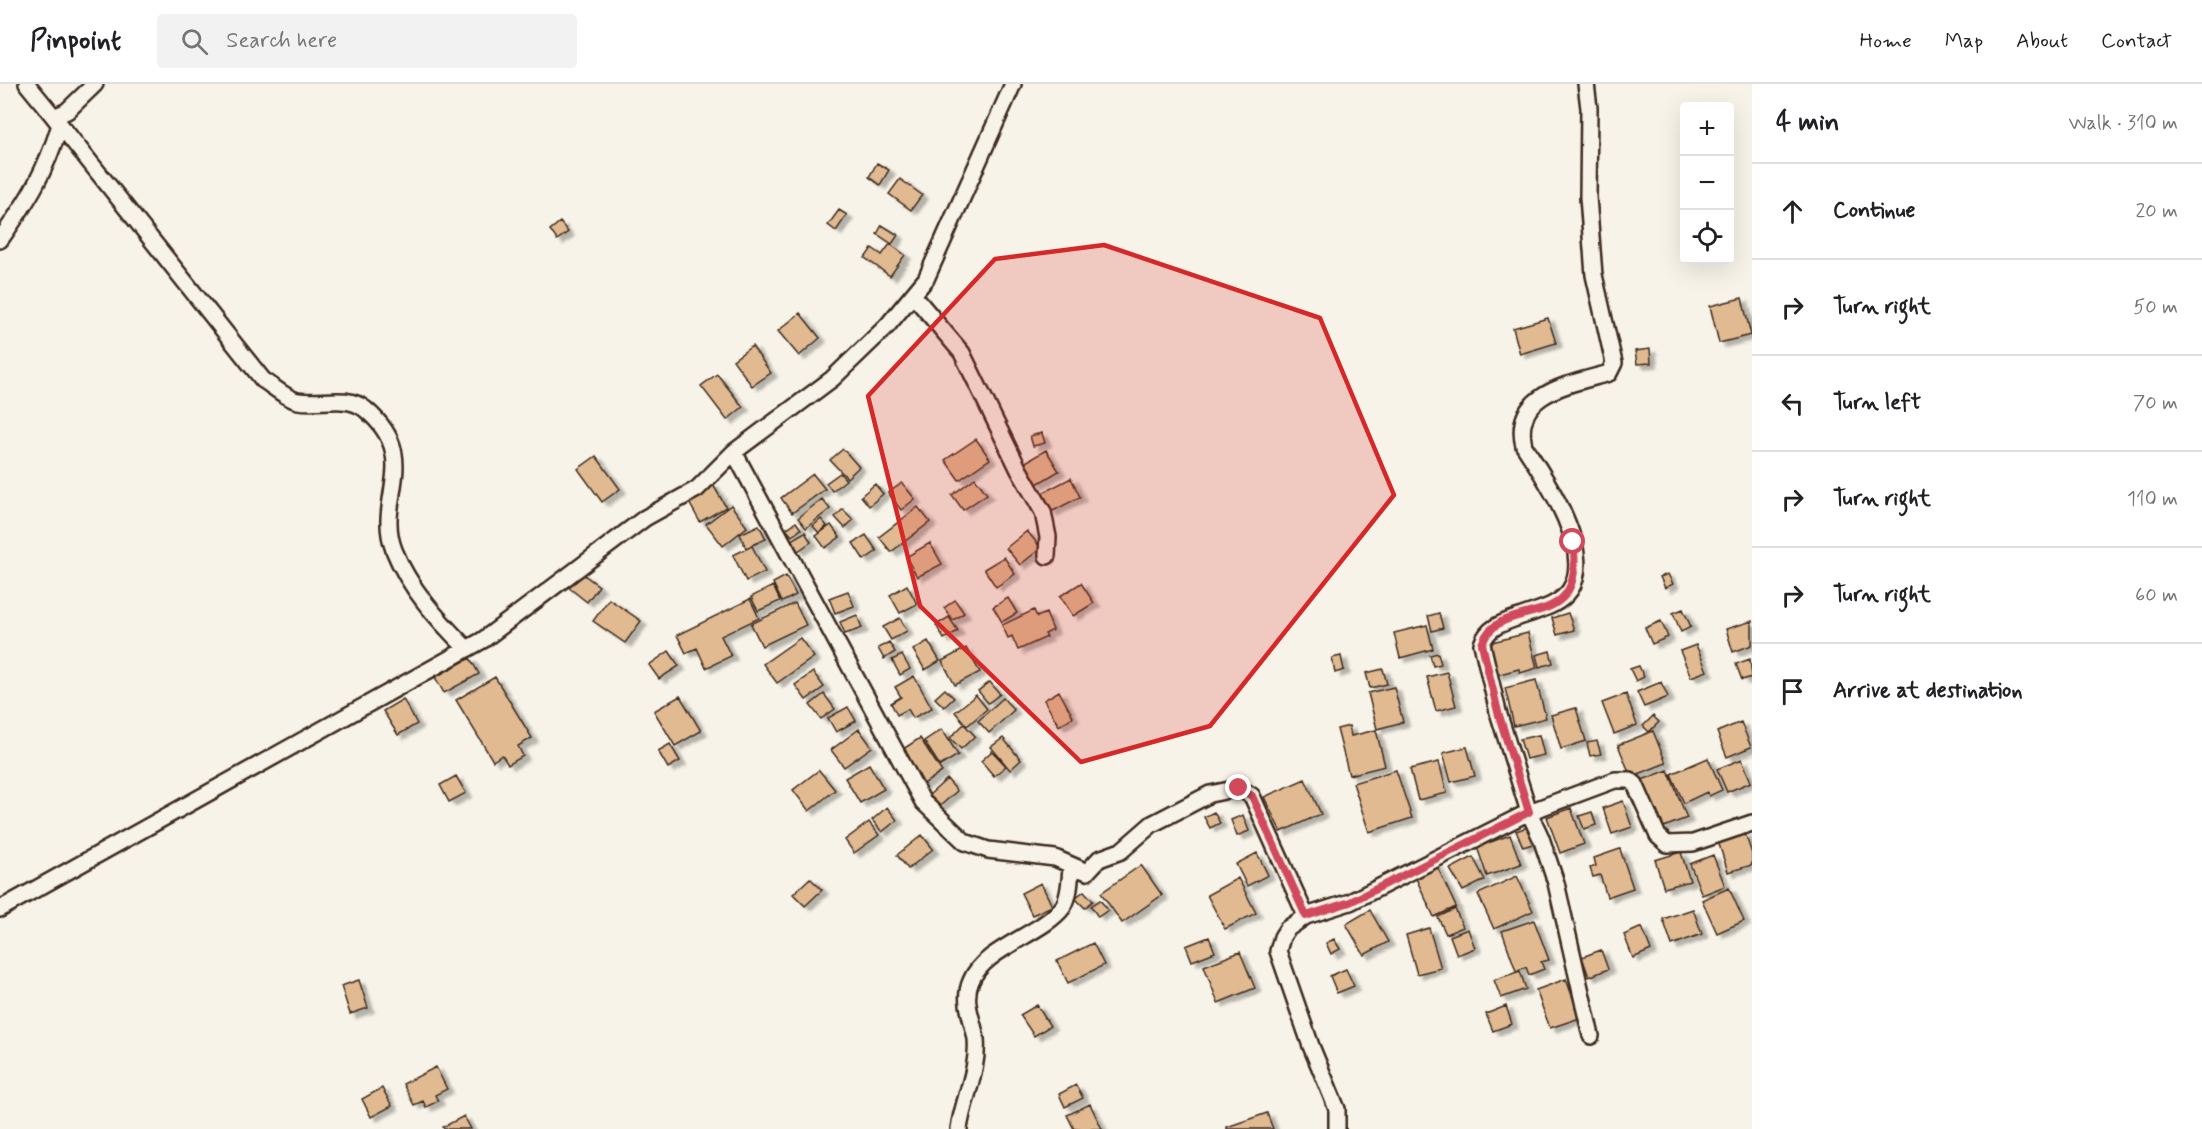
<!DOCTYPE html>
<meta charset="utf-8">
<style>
:root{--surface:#fff;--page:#f2f2f2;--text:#202124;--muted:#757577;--line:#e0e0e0}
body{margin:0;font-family:Mynerve,sans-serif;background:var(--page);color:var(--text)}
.controls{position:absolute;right:18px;top:18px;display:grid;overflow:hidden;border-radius:6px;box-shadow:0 6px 24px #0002}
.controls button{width:54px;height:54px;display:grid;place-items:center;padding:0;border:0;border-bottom:2px solid var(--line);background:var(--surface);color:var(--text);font:30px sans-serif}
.stop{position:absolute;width:18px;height:18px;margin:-14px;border:4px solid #d1495b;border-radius:50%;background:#fff}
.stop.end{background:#d1495b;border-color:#fff;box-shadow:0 2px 6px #0008}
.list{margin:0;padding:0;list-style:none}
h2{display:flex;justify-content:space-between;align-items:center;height:78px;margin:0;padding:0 24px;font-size:26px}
h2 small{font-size:20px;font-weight:400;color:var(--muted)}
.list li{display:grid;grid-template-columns:39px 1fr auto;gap:18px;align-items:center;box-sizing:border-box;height:96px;padding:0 24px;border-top:2px solid var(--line)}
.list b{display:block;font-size:22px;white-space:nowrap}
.list em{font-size:20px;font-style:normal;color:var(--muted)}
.icon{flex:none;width:33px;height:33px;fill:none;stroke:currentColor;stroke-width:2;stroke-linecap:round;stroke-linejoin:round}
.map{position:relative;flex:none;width:1752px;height:1045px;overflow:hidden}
header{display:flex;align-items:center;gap:36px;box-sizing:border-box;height:84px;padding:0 30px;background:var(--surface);border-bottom:2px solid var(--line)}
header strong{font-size:28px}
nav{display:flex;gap:33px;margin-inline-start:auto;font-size:21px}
.search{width:420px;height:54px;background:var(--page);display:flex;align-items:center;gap:15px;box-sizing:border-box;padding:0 21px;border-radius:6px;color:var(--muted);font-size:22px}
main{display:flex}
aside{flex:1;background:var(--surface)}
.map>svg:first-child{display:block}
.building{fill:#e1ba92;stroke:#3b2a1e;stroke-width:1.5;filter:url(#shadow)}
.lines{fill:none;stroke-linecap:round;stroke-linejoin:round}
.minor-casing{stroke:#3b2a1e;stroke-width:20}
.minor{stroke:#f7f3e8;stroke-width:15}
.route{stroke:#d1495b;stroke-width:8}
.marked{fill:#d62828;fill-opacity:0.2;stroke:#d62828;stroke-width:4.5;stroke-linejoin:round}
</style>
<header>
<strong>Pinpoint</strong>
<div class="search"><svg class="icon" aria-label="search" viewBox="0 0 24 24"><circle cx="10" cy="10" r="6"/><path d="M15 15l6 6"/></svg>Search here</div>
<nav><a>Home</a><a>Map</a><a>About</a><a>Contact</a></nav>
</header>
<main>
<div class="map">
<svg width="1752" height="1045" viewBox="0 0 1752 1045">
<defs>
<filter id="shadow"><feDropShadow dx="6" dy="4" stdDeviation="1.5" flood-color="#0004"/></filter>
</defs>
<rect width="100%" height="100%" fill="#f7f3e8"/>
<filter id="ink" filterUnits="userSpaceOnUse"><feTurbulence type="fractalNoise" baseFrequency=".0167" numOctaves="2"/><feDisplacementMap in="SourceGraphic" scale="12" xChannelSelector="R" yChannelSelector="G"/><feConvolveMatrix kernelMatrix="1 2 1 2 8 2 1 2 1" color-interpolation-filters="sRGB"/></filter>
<g filter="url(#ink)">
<!-- building -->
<path class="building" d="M877 79 889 86 880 101 869 93Z
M900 95 922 111 911 126 889 110Z
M839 126 847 131 836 147 828 141Z
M560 138 568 148 557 156 550 146Z
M882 141 898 151 892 160 877 150Z
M890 160 905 171 890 192 865 174 872 164 882 171Z
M1742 214 1751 251 1719 259 1710 222Z
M800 229 820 254 799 272 778 247Z
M1548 234 1556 259 1520 270 1513 244Z
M752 262 771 289 752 302 733 276Z
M1650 265 1651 279 1637 280 1635 267Z
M717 290 743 323 727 336 701 302Z
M1042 349 1045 359 1033 362 1030 352Z
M976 355 990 375 959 396 945 376Z
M843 365 859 383 847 394 830 376Z
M1046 366 1059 387 1037 400 1024 379Z
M596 372 620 405 602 418 578 385Z
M840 389 846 396 832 407 826 399Z
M813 390 825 405 792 429 781 414Z
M975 394 987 410 963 426 952 411Z
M1071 394 1080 413 1051 428 1042 409Z
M712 399 726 423 700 438 686 413Z
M902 399 915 415 901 426 888 409Z
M875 400 883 410 869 422 861 412Z
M822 415 830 425 806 444 798 434Z
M731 421 747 443 723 462 706 440Z
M918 423 930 438 891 468 879 453Z
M843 425 853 436 845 444 835 433Z
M821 435 827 442 819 449 813 442Z
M796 438 801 445 792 452 786 445Z
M759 441 766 455 746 464 740 450Z
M831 441 840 453 825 464 816 452Z
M1027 447 1041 464 1020 481 1006 464Z
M805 448 811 458 798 467 791 456Z
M866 451 877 467 864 476 853 459Z
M930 459 942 480 917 493 906 473Z
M752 462 765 488 746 497 733 471Z
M1004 473 1015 490 996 503 984 485Z
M580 488 599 502 587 518 568 503Z
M1668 490 1673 500 1665 504 1660 493Z
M786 492 796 511 782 518 773 499Z
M1081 499 1094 519 1073 532 1060 512Z
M907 501 917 520 900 529 890 511Z
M773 502 780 517 758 527 751 513Z
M848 507 854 522 835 529 829 514Z
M1008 514 1017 529 1002 538 993 523Z
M609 515 641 537 625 559 593 537Z
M750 515 759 534 721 552 731 572 706 584 697 564 686 569 677 551Z
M955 516 964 529 953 536 944 524Z
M795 519 806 541 762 562 751 540Z
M1683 525 1691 543 1681 548 1673 529Z
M1034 526 1037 533 1046 529 1053 546 1045 550 1047 553 1018 566 1012 552 1008 554 1002 541Z
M1439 529 1443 544 1432 547 1428 532Z
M1568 529 1574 546 1557 551 1552 534Z
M857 531 862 544 845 550 840 538Z
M949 533 958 547 944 555 936 541Z
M900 534 907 547 891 556 883 543Z
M1661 537 1668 553 1652 560 1645 544Z
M1752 537V561L1733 568 1726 545Z
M1427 541 1433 565 1400 574 1394 549Z
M1528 549 1537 584 1520 589 1519 585 1496 591 1488 559Z
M800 554 814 573 777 599 763 580Z
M928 557 940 577 925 586 913 566Z
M889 558 895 568 884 575 878 564Z
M1696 561 1707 587 1691 593 1680 567Z
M966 564 980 588 955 601 942 577Z
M669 567 679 582 659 595 649 581Z
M1550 567 1553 579 1539 583 1536 571Z
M1438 569 1441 580 1433 582 1430 571Z
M902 571 910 585 900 591 892 576Z
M1341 572 1344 586 1335 589 1332 574Z
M470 574 479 590 444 609 435 593Z
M1750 575 1752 593 1742 596 1736 580Z
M1639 582 1644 593 1636 597 1630 585Z
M1383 585 1387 600 1370 604 1366 589Z
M813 588 824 603 806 616 795 601Z
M1447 588 1456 622 1436 627 1427 593Z
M914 592 932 624 913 634 908 625 897 631 891 619 901 613 895 603Z
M495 593 532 654 518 662 523 672 508 681 502 671 493 677 456 616Z
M1536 596 1546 634 1514 642 1505 604Z
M990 598 1000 610 988 619 978 607Z
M1661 598 1668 613 1644 623 1637 608Z
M1394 603 1403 638 1377 645 1368 609Z
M945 605 954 614 944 623 935 614Z
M1059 607 1073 633 1059 642 1044 616Z
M824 610 835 625 821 635 810 621Z
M1626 610 1637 641 1614 650 1602 619Z
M976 611 987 625 967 642 955 628Z
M680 612 701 647 675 662 654 627Z
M1003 614 1014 626 989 649 978 637Z
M403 615 417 640 398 651 383 627Z
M848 623 856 637 836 648 828 634Z
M1576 624 1586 657 1561 665 1551 631Z
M1653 632 1659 638 1649 648 1643 642Z
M1741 638 1751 663 1727 673 1717 648Z
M964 640 975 652 961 665 950 654Z
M1349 642 1351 652 1376 646 1385 682 1349 691 1337 645Z
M859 645 872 663 844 683 831 666Z
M942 645 958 671 940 682 924 657Z
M1653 647 1666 679 1631 693 1618 661Z
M1539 651 1544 671 1526 675 1520 655Z
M920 654 942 688 919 703 897 669Z
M1003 654 1021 676 1010 686 991 663Z
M1597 657 1601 670 1590 672 1587 659Z
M670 660 680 677 668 684 658 667Z
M1467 663 1475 692 1451 698 1443 669Z
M992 667 1006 682 994 692 981 677Z
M1708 674 1722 706 1709 712 1707 708 1684 719 1671 690Z
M1742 675 1751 698 1727 708 1717 685Z
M1439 678 1447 709 1418 716 1410 685Z
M869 680 884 705 860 719 845 694Z
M819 686 835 706 809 727 793 706Z
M1396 686 1412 734 1369 748 1353 699Z
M1668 686 1687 734 1661 744 1642 696Z
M456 692 466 709 449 718 440 701Z
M947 695 957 707 940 722 929 711Z
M1305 695 1321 730 1281 748 1264 713Z
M1623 717 1632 743 1612 750 1603 724Z
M887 723 897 736 882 748 872 736Z
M1571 724 1584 760 1560 769 1547 733Z
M1214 728 1220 739 1210 744 1204 733Z
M1592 728 1596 741 1584 745 1579 732Z
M1243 731 1249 747 1237 752 1231 736Z
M869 738 879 751 854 769 845 756Z
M1533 741 1539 758 1523 763 1516 747Z
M1745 749 1752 770V781L1728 788 1718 757Z
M922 751 933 765 908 785 897 771Z
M1510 751 1521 780 1487 792 1477 763Z
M1620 765 1633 804 1607 813 1600 791 1593 793 1590 784 1596 782 1594 774Z
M1681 768 1690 797 1664 804 1655 776Z
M1257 769 1268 791 1247 802 1236 780Z
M1713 771 1725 802 1702 811 1690 780Z
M1473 773 1485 796 1463 807 1450 785Z
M1436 780 1456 823 1434 833 1414 790Z
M1141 781 1162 811 1122 839 1101 809Z
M1517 792 1533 827 1494 845 1478 810Z
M810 794 822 806 805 822 793 810Z
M1238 794 1256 829 1225 845 1207 811Z
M1041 799 1052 822 1032 831 1021 809Z
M1729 804 1744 837 1717 849 1702 816Z
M1084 807 1093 817 1085 824 1075 814Z
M1100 816 1108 826 1098 833 1091 822Z
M1455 825 1463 843 1446 850 1438 833Z
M1693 825 1702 850 1672 861 1663 835Z
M1370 826 1388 858 1364 871 1346 840Z
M1534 836 1549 876 1541 878 1544 885 1529 891 1526 883 1516 887 1502 847Z
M1642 843 1651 866 1633 874 1624 851Z
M1429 844 1441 884 1417 890 1406 851Z
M1468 845 1475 864 1457 871 1450 852Z
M1209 853 1215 868 1192 877 1186 862Z
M1334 855 1340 865 1331 870 1326 859Z
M1093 859 1104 881 1068 899 1057 877Z
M1601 866 1608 885 1589 893 1582 873Z
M1240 868 1255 904 1218 919 1204 882Z
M1346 885 1354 902 1337 909 1330 892Z
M1520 887 1526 905 1501 914 1494 896Z
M1566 895 1580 934 1550 944 1536 906Z
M359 896 368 924 350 930 341 902Z
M1037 921 1050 942 1034 952 1020 931Z
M1506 922 1512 940 1493 947 1486 930Z
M436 983 447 1005 435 1011 438 1017 426 1023 423 1017 414 1021 403 1000Z
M1076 1001 1083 1014 1065 1023 1059 1010Z
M382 1004 392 1022 371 1033 362 1015Z
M1090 1020 1102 1045H1074L1067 1031Z
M1267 1029 1273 1045H1227V1043Z
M464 1032 471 1045H444L443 1043Z"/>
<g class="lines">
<!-- minor casing -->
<g class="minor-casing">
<path id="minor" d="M27 0 54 33 67 27 95 0
M1013 0 926 195 887 242 832 295 734 368 923 718 965 758 988 766 1055 774 1087 788 1099 775 1121 767 1152 740 1210 710 1239 704 1252 712 1306 832
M1586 0 1589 24 1588 113 1594 191 1614 279 1609 289C1572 300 1511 308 1524 362 1545 394 1595 468 1570 506 1559 522 1538 526 1522 532 1505 538 1488 542 1482 560L1498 628 1529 728 1541 754 1556 799 1591 952
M54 33 263 296C273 302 287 315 298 317 321 321 346 310 365 325 424 374 374 415 394 466 409 504 438 536 467 565
M0 156C29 115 45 89 60 41
M913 211 962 269 1019 386 1043 428 1048 453 1047 472
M0 825 483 556 645 434 697 405 734 368
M959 1045C963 1015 979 986 976 955 973 935 962 917 971 897 984 864 1043 850 1063 823 1070 812 1070 795 1071 783
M1337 1045V1025L1311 962 1278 867 1282 853 1287 845 1306 832 1350 818 1529 728 1615 696H1630L1635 700 1658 752 1667 760 1693 759 1752 739"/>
</g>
<!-- minor -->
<use href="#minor" class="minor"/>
</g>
</g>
<g class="lines" filter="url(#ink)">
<!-- route -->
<path class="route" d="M1239 704 1252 712 1306 832 1350 818 1529 728 1498 628 1482 560C1500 508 1587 556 1573 458"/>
</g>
<!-- marked area -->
<path class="marked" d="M1104 161 1320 234 1394 411 1210 642 1081 678 920 522 868 312 995 175Z"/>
</svg>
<div class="controls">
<button>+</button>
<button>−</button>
<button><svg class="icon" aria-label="locate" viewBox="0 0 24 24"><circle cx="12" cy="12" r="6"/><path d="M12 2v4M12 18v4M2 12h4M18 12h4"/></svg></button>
</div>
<div class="stop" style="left:1573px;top:458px"></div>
<div class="stop end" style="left:1239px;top:704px"></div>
</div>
<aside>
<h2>4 min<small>Walk · 310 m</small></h2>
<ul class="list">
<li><svg class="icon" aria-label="ahead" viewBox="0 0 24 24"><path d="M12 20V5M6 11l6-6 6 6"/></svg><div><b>Continue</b></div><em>20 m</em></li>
<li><svg class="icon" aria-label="right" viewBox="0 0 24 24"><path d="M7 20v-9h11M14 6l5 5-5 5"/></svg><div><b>Turn right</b></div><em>50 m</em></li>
<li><svg class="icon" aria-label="left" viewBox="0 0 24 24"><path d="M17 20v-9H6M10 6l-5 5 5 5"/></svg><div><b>Turn left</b></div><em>70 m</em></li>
<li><svg class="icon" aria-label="right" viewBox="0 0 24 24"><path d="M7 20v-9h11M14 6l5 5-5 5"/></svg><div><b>Turn right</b></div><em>110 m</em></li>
<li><svg class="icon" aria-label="right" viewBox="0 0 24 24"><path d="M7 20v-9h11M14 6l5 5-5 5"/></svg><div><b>Turn right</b></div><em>60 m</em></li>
<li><svg class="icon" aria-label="arrive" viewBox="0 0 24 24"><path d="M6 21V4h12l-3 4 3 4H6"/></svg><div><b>Arrive at destination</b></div></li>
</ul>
</aside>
</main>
